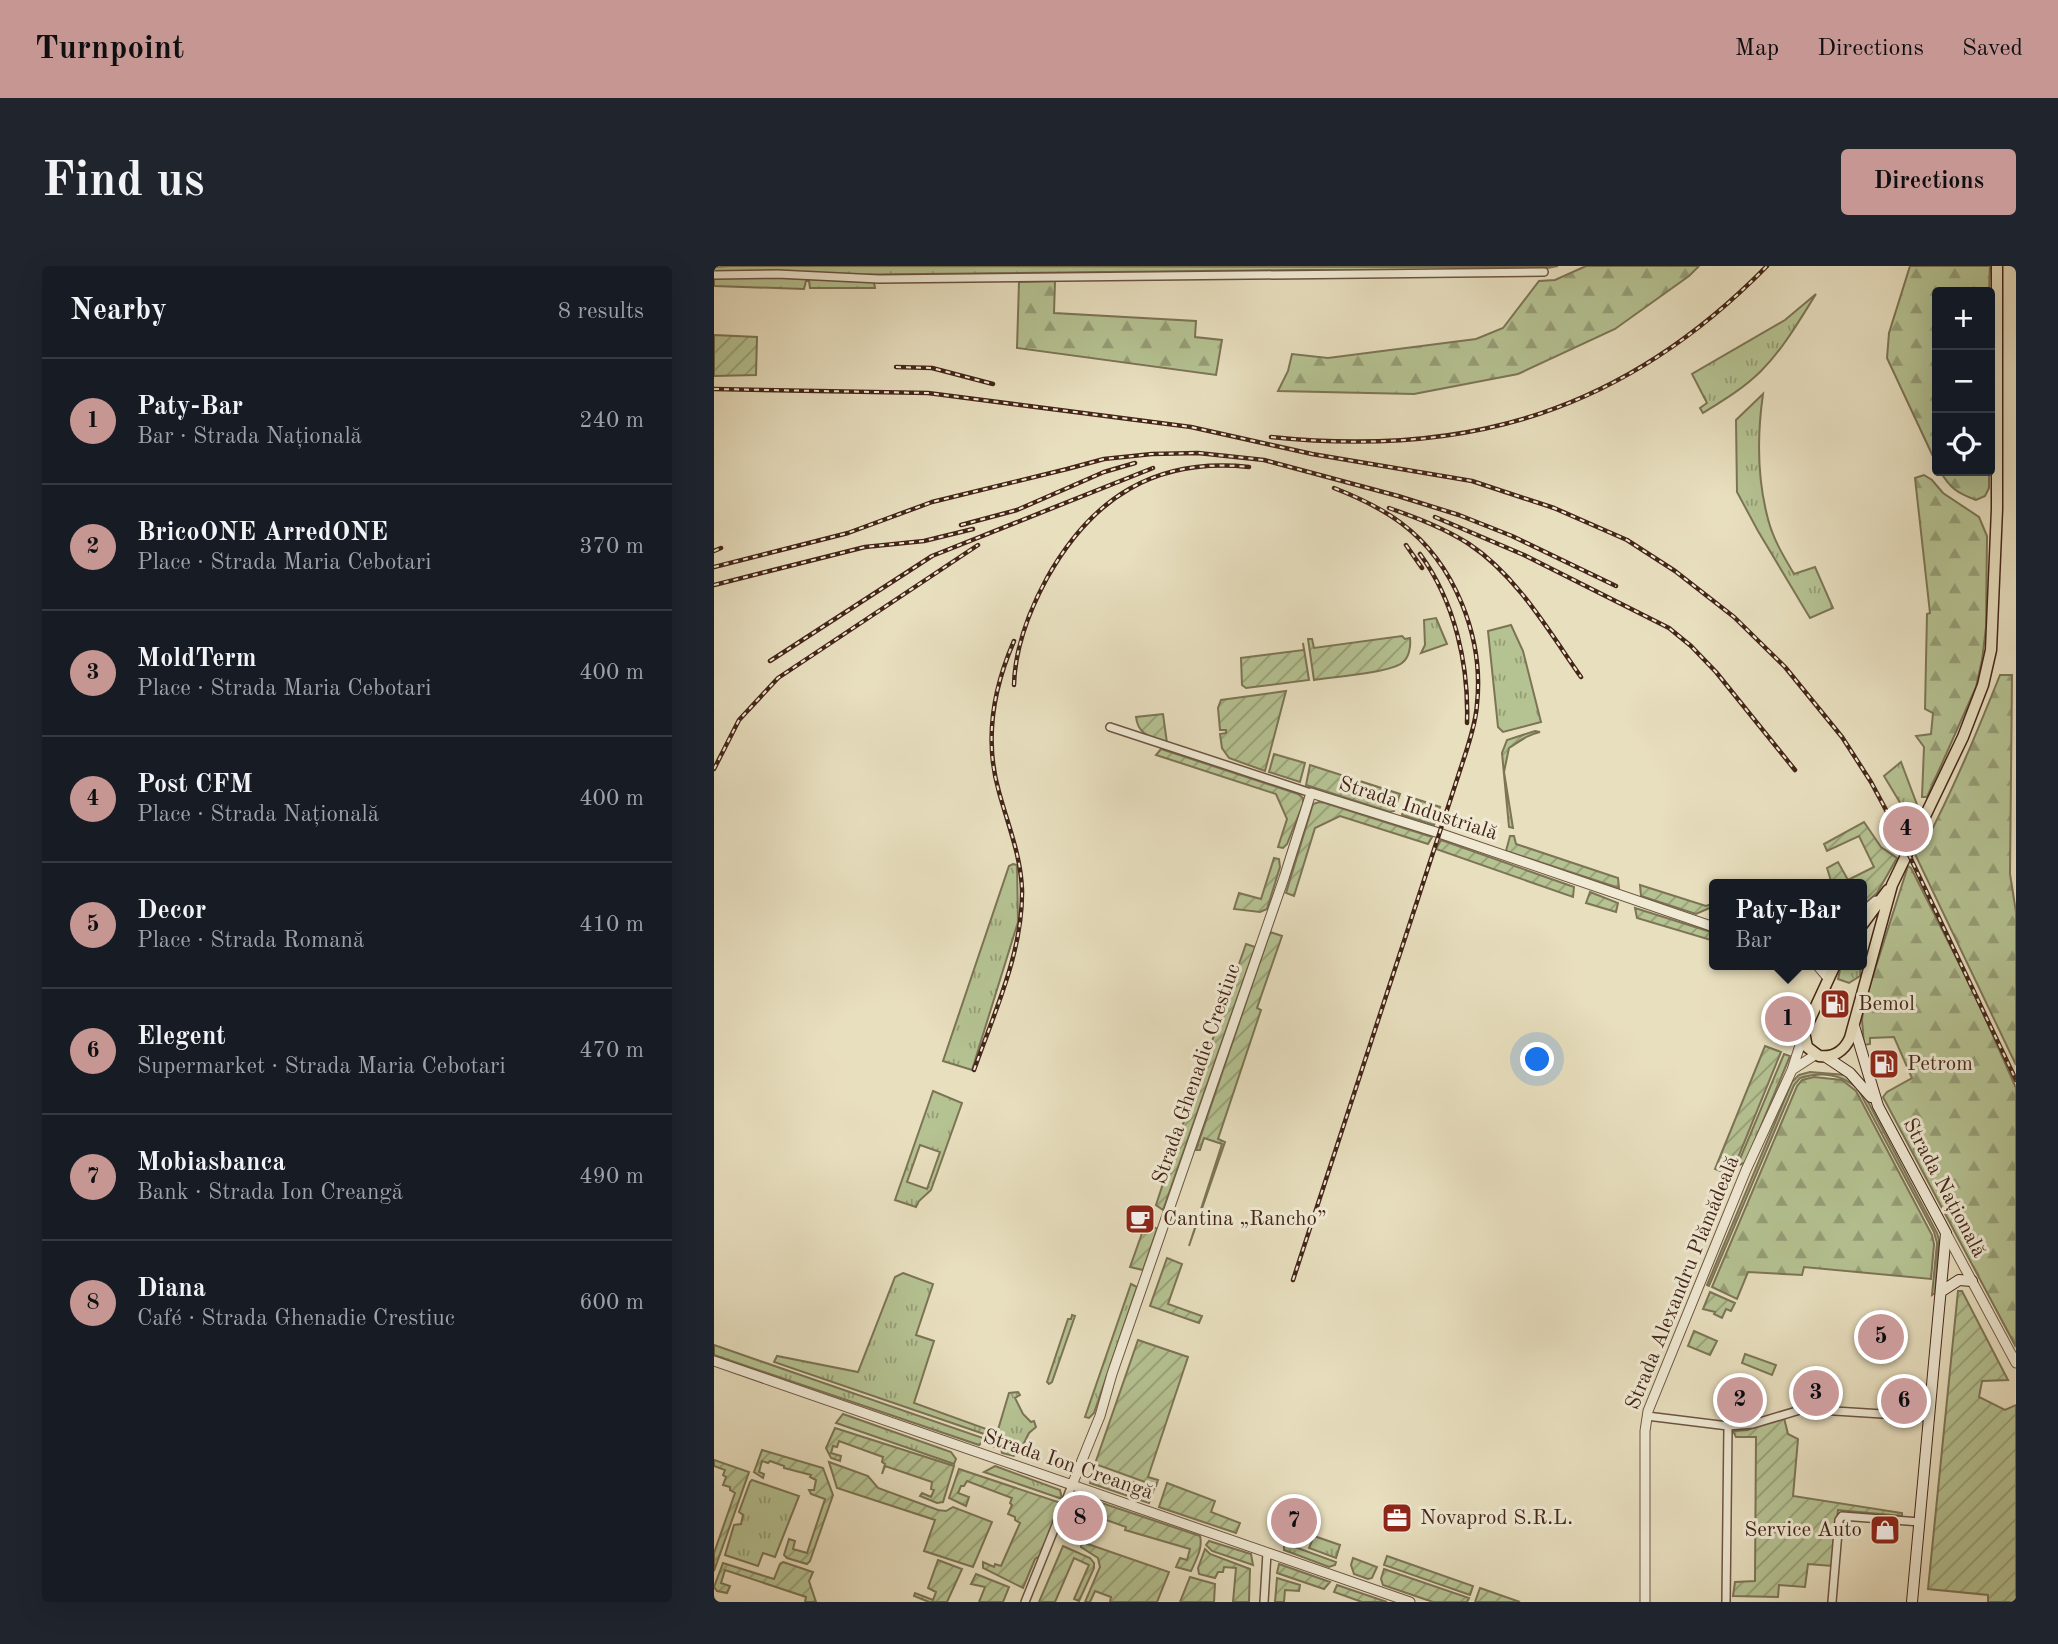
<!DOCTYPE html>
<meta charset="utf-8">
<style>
:root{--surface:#171b24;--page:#20242c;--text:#f1f3f6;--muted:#9ea1a6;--line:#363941;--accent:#c59692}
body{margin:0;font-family:"Old Standard TT",serif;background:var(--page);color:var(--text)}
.controls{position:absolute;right:21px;top:21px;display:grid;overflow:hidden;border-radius:7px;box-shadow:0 7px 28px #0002}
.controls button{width:63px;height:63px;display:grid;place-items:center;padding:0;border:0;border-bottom:2px solid var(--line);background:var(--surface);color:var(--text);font:35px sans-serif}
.you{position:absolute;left:824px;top:794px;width:24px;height:24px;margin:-18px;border:5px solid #fff;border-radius:50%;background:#1a73e8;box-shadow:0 0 0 10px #1a73e833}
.badge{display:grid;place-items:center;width:46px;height:46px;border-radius:50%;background:var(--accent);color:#111;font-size:23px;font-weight:700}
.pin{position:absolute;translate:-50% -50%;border:4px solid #fff;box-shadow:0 2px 7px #0006}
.popup{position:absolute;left:995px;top:613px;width:158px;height:91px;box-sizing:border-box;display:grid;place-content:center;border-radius:7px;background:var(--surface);filter:drop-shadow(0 2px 5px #0005);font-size:23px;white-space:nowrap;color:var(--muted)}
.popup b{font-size:26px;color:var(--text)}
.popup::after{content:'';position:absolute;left:50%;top:100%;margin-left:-14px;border:14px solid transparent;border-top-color:var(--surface)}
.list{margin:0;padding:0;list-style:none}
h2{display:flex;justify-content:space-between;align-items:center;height:91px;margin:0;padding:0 28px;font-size:30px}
h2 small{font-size:23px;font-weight:400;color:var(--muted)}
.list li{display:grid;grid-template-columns:46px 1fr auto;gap:21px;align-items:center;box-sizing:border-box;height:126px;padding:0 28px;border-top:2px solid var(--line)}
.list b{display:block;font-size:26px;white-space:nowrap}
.list p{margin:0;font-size:23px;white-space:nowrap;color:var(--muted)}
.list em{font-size:23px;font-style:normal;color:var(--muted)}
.icon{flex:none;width:38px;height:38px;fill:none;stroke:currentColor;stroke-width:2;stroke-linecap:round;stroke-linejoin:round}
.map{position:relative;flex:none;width:1302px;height:1336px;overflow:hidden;border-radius:7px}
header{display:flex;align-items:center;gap:42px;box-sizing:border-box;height:98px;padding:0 35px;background:var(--accent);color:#111}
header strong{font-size:33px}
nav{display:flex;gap:38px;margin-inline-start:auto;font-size:24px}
.intro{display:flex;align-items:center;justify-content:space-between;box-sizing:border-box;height:168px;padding:0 42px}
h1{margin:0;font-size:49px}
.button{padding:18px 32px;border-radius:7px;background:var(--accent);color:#111;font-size:24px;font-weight:700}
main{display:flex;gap:42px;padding:0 42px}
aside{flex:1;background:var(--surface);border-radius:7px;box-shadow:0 7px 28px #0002}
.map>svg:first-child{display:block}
.grass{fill:url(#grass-tufts);stroke:#7c7455;stroke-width:2;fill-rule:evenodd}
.forest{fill:url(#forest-firs);stroke:#7c7455;stroke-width:2}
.park{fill:#b5c292;stroke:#7c7455;stroke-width:2}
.garden{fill:url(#garden-furrows);stroke:#7c7455;stroke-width:2}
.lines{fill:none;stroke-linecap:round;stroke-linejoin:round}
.minor-casing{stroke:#6d5442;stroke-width:10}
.tertiary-casing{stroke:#6d5442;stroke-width:11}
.secondary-casing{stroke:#442518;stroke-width:12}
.primary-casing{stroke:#442518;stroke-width:13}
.minor{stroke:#f0ead5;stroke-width:7}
.tertiary{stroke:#f0ead5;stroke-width:9}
.secondary{stroke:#f0ead5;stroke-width:10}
.primary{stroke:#e8dfbf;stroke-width:10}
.rail-casing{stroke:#442518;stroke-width:4.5}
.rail{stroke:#f0ead5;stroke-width:2;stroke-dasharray:5;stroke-linecap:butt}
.labels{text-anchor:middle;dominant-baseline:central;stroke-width:6;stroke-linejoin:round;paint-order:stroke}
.street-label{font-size:21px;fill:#442518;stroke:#f0ead5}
.poi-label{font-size:21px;fill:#442518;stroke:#f0ead5;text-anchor:start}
</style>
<header>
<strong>Turnpoint</strong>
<nav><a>Map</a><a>Directions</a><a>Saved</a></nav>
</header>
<div class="intro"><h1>Find us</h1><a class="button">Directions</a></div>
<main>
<aside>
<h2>Nearby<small>8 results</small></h2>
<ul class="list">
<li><span class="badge">1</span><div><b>Paty-Bar</b><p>Bar · Strada Națională</p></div><em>240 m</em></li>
<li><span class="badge">2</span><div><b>BricoONE ArredONE</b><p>Place · Strada Maria Cebotari</p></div><em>370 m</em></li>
<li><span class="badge">3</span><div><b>MoldTerm</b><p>Place · Strada Maria Cebotari</p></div><em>400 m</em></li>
<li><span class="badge">4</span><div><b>Post CFM</b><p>Place · Strada Națională</p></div><em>400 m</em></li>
<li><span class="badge">5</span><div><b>Decor</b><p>Place · Strada Romană</p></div><em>410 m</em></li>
<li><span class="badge">6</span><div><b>Elegent</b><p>Supermarket · Strada Maria Cebotari</p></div><em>470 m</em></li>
<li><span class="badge">7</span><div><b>Mobiasbanca</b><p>Bank · Strada Ion Creangă</p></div><em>490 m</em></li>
<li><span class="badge">8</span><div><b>Diana</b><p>Café · Strada Ghenadie Crestiuc</p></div><em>600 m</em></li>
</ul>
</aside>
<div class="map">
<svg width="1302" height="1336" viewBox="0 0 1302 1336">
<defs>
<pattern id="grass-tufts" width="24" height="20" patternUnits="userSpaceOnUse" patternTransform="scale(1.75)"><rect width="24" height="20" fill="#b5c292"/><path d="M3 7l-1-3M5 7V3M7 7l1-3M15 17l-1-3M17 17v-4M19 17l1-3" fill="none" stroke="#959d76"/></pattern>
<pattern id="forest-firs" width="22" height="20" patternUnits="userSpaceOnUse" patternTransform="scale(1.75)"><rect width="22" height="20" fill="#b5c292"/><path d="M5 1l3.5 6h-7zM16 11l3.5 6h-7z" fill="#959d76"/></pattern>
<pattern id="garden-furrows" width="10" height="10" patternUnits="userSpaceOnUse" patternTransform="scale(1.75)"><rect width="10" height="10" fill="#b5c292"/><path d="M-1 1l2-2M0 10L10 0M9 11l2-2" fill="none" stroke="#959d76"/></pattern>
</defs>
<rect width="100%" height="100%" fill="#e8dfbf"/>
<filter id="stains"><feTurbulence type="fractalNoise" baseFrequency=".00286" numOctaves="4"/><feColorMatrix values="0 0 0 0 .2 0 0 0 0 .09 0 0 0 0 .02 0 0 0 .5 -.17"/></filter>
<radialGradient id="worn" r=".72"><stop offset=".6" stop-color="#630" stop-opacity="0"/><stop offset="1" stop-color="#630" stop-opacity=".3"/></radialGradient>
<!-- grass -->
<path class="grass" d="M15 0 797 1 844 0 812 6 591 4 115 9 43 5 0 6V1Z
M1102 28C1085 55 1069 83 1047 105 1030 122 1010 134 989 147L986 142 993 137 978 108 1071 54Z
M1049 128C1043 170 1043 212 1054 253 1059 273 1070 291 1080 308L1101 301 1119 342 1096 352 1044 265 1023 226 1022 154Z
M722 352 733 378 707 387 711 379 710 354Z
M797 359 809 385 827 456 789 466 784 461 774 365Z
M1187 496 1205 544V550L1200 560 1170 510Z
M299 598 303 599 304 656 258 804 229 795 295 600Z
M1127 699H1147L1146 710 1135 717 1124 713Z
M1070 788 1076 790 1032 896 1023 900Z
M1096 806 1132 809 1150 828 1223 967 1225 974 1221 1027 1218 1029 1223 977 1220 966 1144 823C1128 808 1106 805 1086 812L1080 819 995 1020 993 1019 1078 816 1085 809Z
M219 825 248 837 217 924 205 935 202 941 181 934ZM206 879 226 886 213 923 193 916Z
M189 1007 219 1018 202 1069 220 1075 200 1137 283 1167 295 1127 304 1126 306 1129 301 1132 309 1148 317 1156 320 1155 322 1161 315 1167 308 1181 60 1096 63 1090 144 1106 181 1011Z
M417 1018 423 1021 380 1147 375 1152 371 1151Z
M358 1049 361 1050 338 1116 335 1118 333 1116 354 1053H357Z
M0 1079 306 1185 300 1190 288 1187 287 1183 268 1176 265 1179 0 1089Z
M129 1148 237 1186 242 1193 240 1198 122 1157Z
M281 1200 346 1224 348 1233 270 1206Z
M38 1214 85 1230 61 1291 49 1287 44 1300 11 1289 20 1259 27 1258 29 1249 25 1246 36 1216Z
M600 1270 626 1279 622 1292 595 1282Z
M570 1277 622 1296 621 1299 615 1301 570 1284Z"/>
<!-- forest -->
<path class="forest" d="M872 0H985L975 10 901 63 804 108 700 128 564 125 574 105 578 88 614 92 762 73 789 62 825 15 841 14Z
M1196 0H1276L1275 26H1223V199L1173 92 1175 67Z
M55 11 160 16 161 22H96L95 15H92L90 23 0 20V12Z
M341 15 340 47 482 55 481 71 508 74 502 109 303 82 305 16Z
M1226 205H1275V222L1271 230 1262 234C1243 227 1236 222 1226 205Z
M1210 209 1218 214 1229 227 1265 251 1273 270 1272 361 1268 394 1262 421 1213 531H1208L1210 481 1202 470 1217 468 1219 447 1211 443 1213 348 1216 347 1201 212Z
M1286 409H1298L1296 608 1302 646V799L1200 586 1207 572 1211 577C1240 522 1263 466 1286 409Z
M1194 600 1197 602 1262 731 1302 822V1081L1169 831 1173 826 1198 812 1180 771 1156 772V778L1150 779 1148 754 1150 738Z
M1100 811 1128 814 1142 825 1218 969 1220 978 1217 1013 1090 1001 1088 1009 1034 1006 1023 1033 998 1021 1083 820 1088 814Z"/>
<!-- park -->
<path class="park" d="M1031 1088 1062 1099 1058 1109 1028 1097Z"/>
<!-- garden -->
<path class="garden" d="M0 69 43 71 42 109 0 110Z
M688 370 691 373 696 372C697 381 695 392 688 397 675 407 618 411 600 414L594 373H598L600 382Z
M589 377 595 414 532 422 528 419 527 392 590 384Z
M572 425 551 505 515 492 508 482 506 468 512 467V464H506L504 442 507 434Z
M449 448 453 477C437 471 424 469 422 451Z
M821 465 826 466C813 469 806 475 795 482L790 506 799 562 795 561 788 487 793 474Z
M447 483 584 528 589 532V538L573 578 569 582 564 581 573 553 562 528 442 489Z
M560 488 591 497 586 516 555 506Z
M596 499 686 528 680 545 676 546 592 519Z
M693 530 726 541 720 559 688 549Z
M605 536 611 537 718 571 714 578 626 550 601 562 580 630 572 627 599 538Z
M1150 556 1167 581 1183 592 1163 627 1150 639H1148V618H1118L1113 602 1124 596 1134 614 1160 601 1145 570 1113 585 1110 578Z
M796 570H800L802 578 904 612 905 622 792 585Z
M727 574 860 621 859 631 722 583Z
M560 592 565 593 566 601 553 643 546 646 520 643 525 627 547 633Z
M926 619 992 640 1000 637V640L982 648 927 630Z
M876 626 904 637 902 646 872 637Z
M921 642 1000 667V675L923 652Z
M556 666 568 670 543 742 547 744 504 873 511 876 475 980 508 878 490 872 486 884H482Z
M532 678 541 681 449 944 442 939 454 902 450 900 451 897 455 898Z
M1051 780 1067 786 1017 909 1001 903Z
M432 956 443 963 429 1004 416 1001Z
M453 992 468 998 454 1038 488 1050 485 1057 436 1040Z
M1244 1025H1248L1294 1114 1268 1115 1265 1131 1291 1144 1302 1139V1336H1274V1329L1214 1323Z
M996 1026 1021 1037 1017 1045 1012 1043 1008 1052 1000 1048 1001 1046 989 1043Z
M980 1065 1003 1075 996 1089 974 1080Z
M424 1074 474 1091 434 1211 444 1214 442 1220 381 1198Z
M1070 1152 1074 1168 1084 1173 1079 1230 1188 1247V1250L1124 1244 1118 1300 1094 1298 1091 1321 1065 1319 1064 1331 1019 1330 1021 1316 1041 1315 1042 1171H1022L1019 1165 1033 1164Z
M121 1162 240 1200 229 1236 223 1237 206 1230 208 1227 217 1231 220 1224 217 1223 218 1216 171 1200 168 1208 171 1198 168 1196 169 1191 125 1175 123 1181 119 1180 117 1187 127 1190 126 1195 117 1192 112 1182Z
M48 1184 109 1202 119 1229 96 1295 93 1298 73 1292 70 1289 75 1273 81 1275 79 1283 93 1287 111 1233 97 1228 95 1224H100L102 1214 96 1211 97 1209 70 1202V1200L56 1195 54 1197 48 1195 45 1206 50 1208 49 1212 40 1206Z
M0 1194 35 1206 0 1305V1287L21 1227 16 1224V1221L9 1219 12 1211 9 1209 11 1204 0 1200Z
M115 1196 154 1210 164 1222 224 1244 232 1245 239 1241 278 1256 259 1301 210 1285 221 1254 123 1222Z
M245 1203 347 1237 327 1289 321 1293 309 1322 269 1302V1296L280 1301 281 1298 287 1300 306 1257 301 1254V1251L294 1248 298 1239 296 1237 298 1232 253 1215 250 1220H247L244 1227 255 1231 252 1240 235 1232Z
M380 1204 440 1223 435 1237 376 1217Z
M453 1217 501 1235 497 1246 526 1257 522 1267 445 1241Z
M370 1231 486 1270C489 1282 482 1294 477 1305L462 1301 466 1292 473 1294 476 1283 411 1264 412 1261 381 1250 379 1254 371 1251 373 1244 363 1241 365 1235Z
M495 1275 537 1288 539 1299 498 1285 492 1279Z
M368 1276 455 1306 443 1336H396L397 1331 381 1325 376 1336H371L386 1301 384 1292 367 1281Z
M349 1280 376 1292 380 1297V1302L365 1335 360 1333 375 1299 360 1292 341 1336H325Z
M491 1283 496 1288 536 1303 535 1336H519L522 1302 510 1301 509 1306H504L501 1312 485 1308 484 1302Z
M673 1290 759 1320 756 1329 670 1299Z
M639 1292 663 1301 658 1312 654 1313 640 1308 637 1299Z
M224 1294 248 1303 233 1336H215L200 1330 201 1327 219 1334 222 1326 214 1322Z
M69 1296 99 1306 95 1315 102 1336H91L92 1331 11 1304 7 1317 16 1320 13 1327 3 1325 0 1321 9 1297 60 1313 66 1298Z
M565 1298 616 1316 610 1323 563 1307Z
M670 1303 755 1332 753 1336H719L669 1319 667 1313Z
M262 1308 295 1321 289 1336H265L271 1321 257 1318Z
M476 1311 501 1318 500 1336H466Z
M563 1312 586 1319 585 1325 571 1324 570 1336H561Z
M623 1319 673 1336H648L620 1326Z
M766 1322 806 1336H761Z"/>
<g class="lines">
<!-- minor casing -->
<g class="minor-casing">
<path id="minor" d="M0 9 63 8 165 13 830 6
M396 461 597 527
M933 1150 1014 1160 1039 1158 1086 1144H1105L1216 1151
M311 1336 358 1219
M550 1336 553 1287
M1012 1336 1014 1160
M1118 1336 1125 1254 1128 1250 1206 1256"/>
</g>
<!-- tertiary casing -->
<g class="tertiary-casing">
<path id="tertiary" d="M1148 647 1162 635
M1103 699 1114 712
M1078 804 1101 789
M1232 967 1302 1097
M0 1095 696 1336
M358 1219 386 1150 398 1108 570 612 597 527 725 567 1000 661
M931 1336V1165L934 1145 1032 904 1078 804 1090 767"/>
</g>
<!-- secondary casing -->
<g class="secondary-casing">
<path id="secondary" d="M1140 760 1164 840 1232 967 1198 1336
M1112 791 1136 807 1157 831
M1228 1025 1245 1014 1258 1015"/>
</g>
<!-- primary casing -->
<g class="primary-casing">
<path id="primary" d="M1148 659 1174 624
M1121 699 1090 766 1093 781 1105 790C1119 792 1130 785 1136 772L1178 619 1249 471 1269 419 1277 384 1283 243V0"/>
</g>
<!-- minor -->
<use href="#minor" class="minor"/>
<!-- tertiary -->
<use href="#tertiary" class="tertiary"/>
<!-- secondary -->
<use href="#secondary" class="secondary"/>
<!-- primary -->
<use href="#primary" class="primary"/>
<!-- rail casing -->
<g class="rail-casing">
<path id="rail" d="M182 101 218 102 279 118
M0 123 214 127 477 161 598 188 758 215 840 242 913 274 961 305 1020 351 1071 401 1128 471 1157 516 1187 572 1302 814
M557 171C756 192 912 144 1053 0
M675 242C703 252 730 262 755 278 803 310 834 364 867 411
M721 251 810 289 955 362 977 380 1002 406 1081 504
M247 259 303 244 390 206 421 197
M692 279 708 302
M0 285 7 282
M706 288C741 336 755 399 753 457
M0 301 134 267 218 236 353 203 390 193 438 188 484 187 550 194 684 230 745 249 798 270 902 320
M0 319 151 281 210 275 259 263
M56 395 218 290 439 202
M300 419C301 382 315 345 333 312 378 232 441 191 535 201
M0 503 25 454 64 412 264 279
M260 804C280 747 309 686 308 624 307 590 294 559 285 526 270 474 279 423 300 375
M579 1014 752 486C757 470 762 455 763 438 770 372 741 297 687 257 667 242 643 231 620 222"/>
</g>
<!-- rail -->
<use href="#rail" class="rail"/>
</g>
<!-- icons -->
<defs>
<g id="fuel-square" transform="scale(1.575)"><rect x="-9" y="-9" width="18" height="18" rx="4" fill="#8f2418" stroke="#f0ead5"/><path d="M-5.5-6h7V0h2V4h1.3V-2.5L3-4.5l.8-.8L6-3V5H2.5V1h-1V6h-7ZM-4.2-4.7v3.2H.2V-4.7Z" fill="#fff"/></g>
<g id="cafe-square" transform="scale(1.575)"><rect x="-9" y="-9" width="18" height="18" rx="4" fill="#8f2418" stroke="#f0ead5"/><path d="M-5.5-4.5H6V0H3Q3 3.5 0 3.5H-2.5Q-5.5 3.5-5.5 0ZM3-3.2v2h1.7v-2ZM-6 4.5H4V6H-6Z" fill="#fff"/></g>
<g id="office-square" transform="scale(1.575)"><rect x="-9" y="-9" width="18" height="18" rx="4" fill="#8f2418" stroke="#f0ead5"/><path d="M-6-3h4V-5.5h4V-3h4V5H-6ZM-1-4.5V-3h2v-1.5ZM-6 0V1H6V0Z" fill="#fff"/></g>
<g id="shop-square" transform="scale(1.575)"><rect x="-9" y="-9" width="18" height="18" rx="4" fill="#8f2418" stroke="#f0ead5"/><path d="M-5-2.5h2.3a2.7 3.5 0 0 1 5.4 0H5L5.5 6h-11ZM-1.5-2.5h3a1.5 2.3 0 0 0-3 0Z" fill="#fff"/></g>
</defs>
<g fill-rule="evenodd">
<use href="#fuel-square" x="1121" y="738"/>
<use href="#fuel-square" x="1170" y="798"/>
<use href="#cafe-square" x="426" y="953"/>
<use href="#office-square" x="683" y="1252"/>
<use href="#shop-square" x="1171" y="1264"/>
</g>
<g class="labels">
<!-- street labels -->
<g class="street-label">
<text transform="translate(704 543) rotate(18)">Strada Industrială</text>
<text transform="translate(483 808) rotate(-71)">Strada Ghenadie Crestiuc</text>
<text transform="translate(1230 922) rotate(62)">Strada Națională</text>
<text transform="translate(969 1017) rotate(-68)">Strada Alexandru Plămădeală</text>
<text transform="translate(354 1199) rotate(19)">Strada Ion Creangă</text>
</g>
<!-- poi labels -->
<g class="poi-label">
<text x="1144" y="738">Bemol</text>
<text x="1193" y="798">Petrom</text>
<text x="449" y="953">Cantina „Rancho”</text>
<text x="706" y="1252">Novaprod S.R.L.</text>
<text x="1148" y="1264" text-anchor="end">Service Auto</text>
</g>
</g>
<rect width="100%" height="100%" filter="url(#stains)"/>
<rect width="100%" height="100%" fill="url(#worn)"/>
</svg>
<div class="controls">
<button>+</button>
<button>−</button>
<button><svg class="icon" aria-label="locate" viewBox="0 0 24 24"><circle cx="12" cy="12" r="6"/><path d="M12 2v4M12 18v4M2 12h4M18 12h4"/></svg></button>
</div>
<div class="you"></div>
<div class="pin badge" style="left:1074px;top:753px">1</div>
<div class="popup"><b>Paty-Bar</b>Bar</div>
<div class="pin badge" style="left:1026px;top:1134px">2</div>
<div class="pin badge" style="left:1102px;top:1127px">3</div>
<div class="pin badge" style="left:1192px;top:563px">4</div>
<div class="pin badge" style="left:1167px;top:1071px">5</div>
<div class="pin badge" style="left:1190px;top:1135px">6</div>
<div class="pin badge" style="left:580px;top:1255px">7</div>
<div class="pin badge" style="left:366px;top:1252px">8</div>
</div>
</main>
